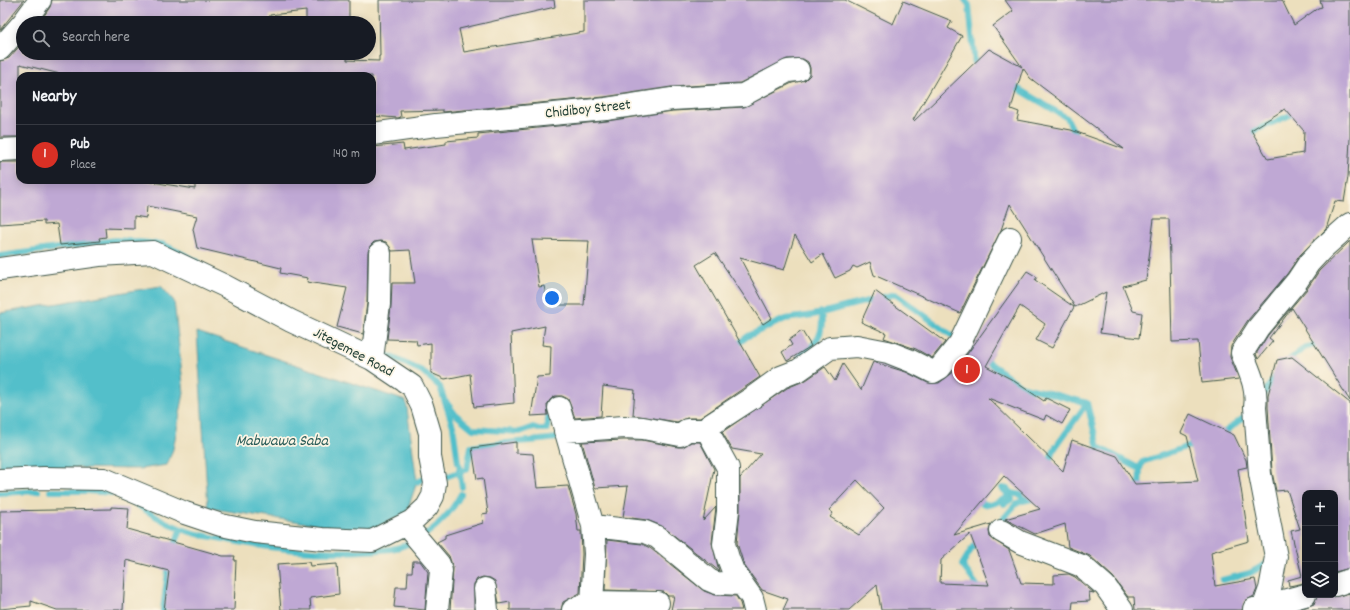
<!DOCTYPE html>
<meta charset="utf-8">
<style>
:root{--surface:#171b24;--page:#242831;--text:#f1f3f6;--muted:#9ea1a6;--line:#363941;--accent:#d93025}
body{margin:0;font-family:Dekko,sans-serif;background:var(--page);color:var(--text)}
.controls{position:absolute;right:12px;bottom:12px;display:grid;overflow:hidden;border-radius:8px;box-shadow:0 2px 10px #0003}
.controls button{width:36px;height:36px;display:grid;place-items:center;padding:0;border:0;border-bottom:1px solid var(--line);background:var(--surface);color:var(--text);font:20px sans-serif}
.you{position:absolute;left:552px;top:298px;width:14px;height:14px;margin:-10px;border:3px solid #fff;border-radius:50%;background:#1a73e8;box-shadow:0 0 0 6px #1a73e833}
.badge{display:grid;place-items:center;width:26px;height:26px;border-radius:50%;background:var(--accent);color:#fff;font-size:13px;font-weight:700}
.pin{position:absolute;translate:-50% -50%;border:2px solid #fff;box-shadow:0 1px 4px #0006}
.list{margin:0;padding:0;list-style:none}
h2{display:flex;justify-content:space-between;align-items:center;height:52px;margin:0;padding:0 16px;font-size:17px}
h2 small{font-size:13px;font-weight:400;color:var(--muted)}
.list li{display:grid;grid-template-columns:26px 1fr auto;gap:12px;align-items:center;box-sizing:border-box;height:60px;padding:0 16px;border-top:1px solid var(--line)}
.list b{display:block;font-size:15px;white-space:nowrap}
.list p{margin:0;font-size:13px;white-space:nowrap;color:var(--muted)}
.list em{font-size:13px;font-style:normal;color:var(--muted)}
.icon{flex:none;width:22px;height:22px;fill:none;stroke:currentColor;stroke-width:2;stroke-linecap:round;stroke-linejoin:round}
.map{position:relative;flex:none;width:1350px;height:610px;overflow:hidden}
.search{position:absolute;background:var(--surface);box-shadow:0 2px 10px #0003;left:16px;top:16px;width:360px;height:44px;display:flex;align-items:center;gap:10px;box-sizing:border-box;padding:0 14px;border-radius:22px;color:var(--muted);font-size:15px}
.panel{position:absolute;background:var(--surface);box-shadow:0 2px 10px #0003;left:16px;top:72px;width:360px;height:112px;border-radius:12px}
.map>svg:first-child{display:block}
.water{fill:#52bfca;stroke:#387e7f}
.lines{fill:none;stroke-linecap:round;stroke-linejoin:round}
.stream{stroke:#52bfca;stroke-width:6}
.building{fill:#bfa8d4;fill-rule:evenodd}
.minor-casing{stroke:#3e5549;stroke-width:24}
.minor{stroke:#fff;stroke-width:22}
.labels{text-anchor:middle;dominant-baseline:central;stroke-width:3.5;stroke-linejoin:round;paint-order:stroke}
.street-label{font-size:15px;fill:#1f3d34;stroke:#fcf5e5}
.water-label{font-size:16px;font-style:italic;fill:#2c5e5a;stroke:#fcf5e5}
</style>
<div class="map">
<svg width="1350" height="610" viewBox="0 0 1350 610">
<rect width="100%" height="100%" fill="#fcf5e5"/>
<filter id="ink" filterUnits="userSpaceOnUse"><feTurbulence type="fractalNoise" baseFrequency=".025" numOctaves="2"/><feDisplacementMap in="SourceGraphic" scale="8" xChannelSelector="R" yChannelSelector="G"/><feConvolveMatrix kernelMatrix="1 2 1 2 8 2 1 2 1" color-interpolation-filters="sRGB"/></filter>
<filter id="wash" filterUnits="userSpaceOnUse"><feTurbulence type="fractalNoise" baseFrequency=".012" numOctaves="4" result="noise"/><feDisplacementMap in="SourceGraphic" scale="16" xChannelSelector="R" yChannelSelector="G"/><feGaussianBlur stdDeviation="0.9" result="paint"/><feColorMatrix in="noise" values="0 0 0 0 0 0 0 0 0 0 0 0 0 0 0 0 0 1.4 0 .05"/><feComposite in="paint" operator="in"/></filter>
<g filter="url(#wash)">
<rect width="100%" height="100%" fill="#ecdfbd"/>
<!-- water -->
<path class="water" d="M161 286 174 301 184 393 173 449 167 465 139 469 78 468 0 472V313Z
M197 332 406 401 417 482 406 514 365 532 208 508Z"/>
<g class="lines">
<!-- stream -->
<path class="stream" d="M965 0 969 5 975 65 979 69
M1009 87 1017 88 1067 118 1077 138
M1245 135 1297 112
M0 256 116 240 162 244 197 261
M734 347 748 336 785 319 813 315 895 294 1021 386 1087 403 1098 447 1140 469 1142 462 1186 447 1197 445
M380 352 422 371 440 387 453 426 458 462 462 472 459 469 462 487
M800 357C816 343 825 335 821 312
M1285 363 1304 348 1322 343
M1262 396 1275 377
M447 403 455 414 473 429 520 432 533 427 538 429H547L549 408 551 411
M1221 435 1250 413
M1047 465 1055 448 1087 403
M443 478 467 469 471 447C502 442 533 442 564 437
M417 482 430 476
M50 491H88L112 493
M1139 491 1140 469
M0 493 38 491
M976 499C989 509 993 504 1006 498L1004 504 1012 499 1002 488 1008 489 1012 493 1021 495 1023 501 1032 499 1036 495
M131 501C159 519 179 532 212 537
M998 525 1016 504 1026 499
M218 538C265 548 315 554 364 551 377 550 390 551 403 546 427 538 449 517 461 494
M174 550 180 529
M1222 580 1250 573 1270 562
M979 591 976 584 962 565 974 545 980 540
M163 610 169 564"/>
</g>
<g id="blocks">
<!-- building -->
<path class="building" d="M0 0H24L0 30Z
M52 0H349V23H306V11L270 15 269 23H39L50 7Z
M379 0H554L555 7 459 29 464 52 584 32V0H845L893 24 903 1 952 21 948 28 962 36 913 120 914 121 989 49 1022 67 993 26 1013 11 1005 0H1282L1294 25 1318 8 1322 7 1320 0H1350V139L1348 177 1344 202 1335 201 1326 229 1300 255 1287 274 1248 320 1231 346 1230 357 1239 379 1202 383 1198 341 1172 342 1169 219H1154L1146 280 1123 286 1133 311 1142 313 1139 338 1100 333 1106 292 1075 307 1010 204 1001 230 960 313 874 275 870 262 857 268 853 266 850 271 835 278 823 254 812 262 795 235 784 270 740 258 772 318 763 324 715 253 696 265 760 377 700 418H687L677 422 633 415 635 390 603 386 601 416 575 418 568 399 562 396H555L550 400 547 405 548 415 531 416 537 377 550 376 551 346 542 345 545 326 511 333 514 403 474 407 470 374 445 379 431 373V343L417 345 416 340 387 339 391 306 392 283H415L410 250 392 251 386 242 381 241 374 242 370 246 368 252 367 303 363 334 337 327 347 288 307 282 308 278 280 273 281 268 197 248 193 229 197 216 147 206 146 218 134 216V229L105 228 106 237 99 238 100 241 60 245 57 224 44 225V221L0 224V162H20V180H140L195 189V180H372V147L403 144 404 150 446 144V141L478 138V134L607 121 673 111 744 107 792 83 805 80 810 75V68L808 62 803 59H787L740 83 671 87 604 97 443 112V110L400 111 401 117 398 118 372 116V76H68L20 64V137H0V61L9 58 23 42V53H347V60L379 61V56H380ZM1023 68 1030 78 1124 149 1071 130 1017 120 1019 112 1011 109ZM1285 109 1304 131 1303 153 1268 159 1251 130ZM532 240 589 241 584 305H548L544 286 539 287Z
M1350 241V401L1292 308 1269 338 1273 341 1258 359 1256 354 1268 335 1307 289 1319 271Z
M1027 271 1037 277 1035 280 1074 307 1052 348 1036 340 1045 324 1020 306 986 366 1011 379 1044 401 1046 398 1070 410 1062 424 1046 415 1044 420 988 398 1063 471 1072 440 1117 456 1135 484 1198 481 1187 436 1181 433 1190 414 1234 435 1246 460 1247 467 1238 469 1249 541 1211 552 1215 586 1255 579 1257 589 1254 596 1245 601 1242 610H1135L1134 597H1128L1113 577 1090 556 1068 547 1065 524 1035 534 1005 519 1040 509 1004 476 954 535 991 524 989 531 990 537 1009 550 1021 583 1054 584V575L1069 574 1075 577 1094 593 1089 592 1090 601 1073 602 1072 610H881L877 585 849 610H783L788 599 762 590 744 565 737 543 740 511V478L761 454 732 449 722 432 787 388 806 380 825 367 835 381 843 364 861 390 873 362 906 372 928 383H939L955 371ZM857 480 884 508 859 535 830 517 833 513 829 510ZM970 534 989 585 940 583 941 560Z
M875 291 945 342 932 358 916 349 884 338 886 333 861 322Z
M802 331 811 346 787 361 782 352 792 345 789 340Z
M1292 357 1350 403V568L1335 572V493H1305V583L1289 586 1288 580 1302 576 1291 531 1300 529 1287 490 1276 491 1272 472 1268 407V395L1277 360Z
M624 440H642L678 447H683L691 442H700L714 469 703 521 716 507 712 543 719 571 662 526 647 520 623 517 628 486 595 488 582 442Z
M516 442V453L533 454 537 488 568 486 576 514 578 531H581L582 554 580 593 563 602 561 610H510V602L499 604 495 581 490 578 483 577 477 579 474 584V610H450L453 568 449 556 437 542 445 538V535L483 523 482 514 488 513 483 478 477 479 472 448Z
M111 507 129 508 127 529 223 556H235L234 560H236L234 610H164L169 571 126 560 123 610H57L31 601V606L0 609V511L111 509Z
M607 540 642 544 650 548 704 591 715 595 736 596 740 603 742 610H671L674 596H668L664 592 605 590Z
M413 561H420L428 572 425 610 394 607 396 587H407L408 572H412Z
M309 562 310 566 337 564 339 594 310 598 311 610H281L277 564Z
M1350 593V610H1298L1314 604 1317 595H1328L1333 597Z"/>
</g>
</g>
<g filter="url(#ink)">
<use href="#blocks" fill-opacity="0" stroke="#3e5549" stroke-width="1"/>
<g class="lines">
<!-- minor casing -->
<g class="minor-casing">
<path id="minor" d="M23 23 40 0
M0 49 23 23
M372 134 436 125 606 109 672 99 743 95 788 71 798 70
M0 150 20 149
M0 269 99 255 153 252 225 286 291 321 372 359 412 386 422 406 430 433V457L435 483 433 496 427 507 412 521 372 541 323 539 255 532 221 525 185 513 104 479 44 478 0 480
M372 359 379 304 380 253
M559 408 593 526 595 554 592 602
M565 431 624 427 643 428 680 435 687 430H707
M406 525 439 564 441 571 437 610
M593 526 645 532 657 537 709 580 716 583 741 584
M1001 531 1020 542 1082 566 1105 586 1122 610
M1335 585 1350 580
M485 589 487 610
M1264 606 1270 589 1276 557 1260 474 1255 407C1258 387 1249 371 1242 353L1258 328 1297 281 1309 263 1323 248 1350 224
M1254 609 1305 595
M573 610 592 602 658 603
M755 610 752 598 733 571 728 558 724 544 728 511V468L707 430 709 426 752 398 781 377 799 370 830 348 857 346 888 352 911 361 933 372 940 368 960 343 1010 238"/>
</g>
<!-- minor -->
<use href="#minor" class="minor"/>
</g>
</g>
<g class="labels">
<!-- street labels -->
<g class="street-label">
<text transform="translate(588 110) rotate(-6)">Chidiboy Street</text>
<text transform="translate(353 353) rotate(28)">Jitegemee Road</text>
</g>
<!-- water labels -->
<g class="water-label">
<text x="282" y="441">Mabwawa Saba</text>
</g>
</g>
</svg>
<div class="controls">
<button>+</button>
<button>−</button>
<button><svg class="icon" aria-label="layers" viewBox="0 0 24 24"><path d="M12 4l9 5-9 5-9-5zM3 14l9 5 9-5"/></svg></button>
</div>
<div class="you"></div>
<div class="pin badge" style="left:967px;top:370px">1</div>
<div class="search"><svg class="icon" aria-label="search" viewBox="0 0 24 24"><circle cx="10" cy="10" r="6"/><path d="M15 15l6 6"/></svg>Search here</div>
<section class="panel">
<h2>Nearby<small></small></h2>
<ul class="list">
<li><span class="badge">1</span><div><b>Pub</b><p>Place</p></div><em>140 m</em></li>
</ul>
</section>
</div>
